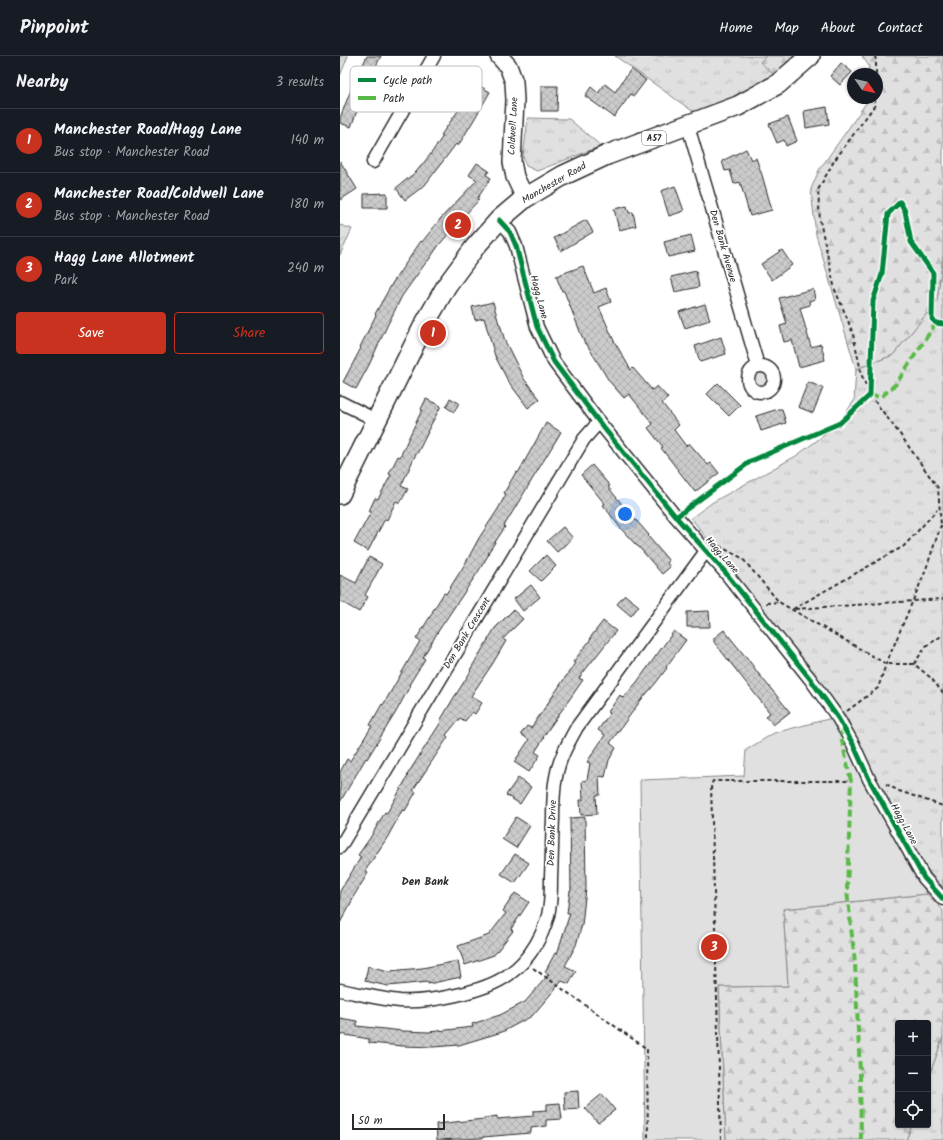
<!DOCTYPE html>
<meta charset="utf-8">
<style>
:root{--surface:#171b24;--page:#20242c;--text:#f1f3f6;--muted:#9ea1a6;--line:#363941;--accent:#c8321e}
body{margin:0;font-family:Kalam,sans-serif;background:var(--page);color:var(--text)}
.controls{position:absolute;right:12px;bottom:12px;display:grid;overflow:hidden;border-radius:4px;box-shadow:0 1px 3px #0004}
.controls button{width:36px;height:36px;display:grid;place-items:center;padding:0;border:0;border-bottom:1px solid var(--line);background:var(--surface);color:var(--text);font:20px sans-serif}
.compass{position:absolute;left:507px;top:12px;width:36px;height:36px;border-radius:50%;background:var(--surface);box-shadow:0 1px 3px #0004;rotate:124deg}
.scale{position:absolute;left:12px;bottom:10px;width:93px;box-sizing:border-box;padding-left:4px;border:2px solid #2b2b2b;border-top:0;font-size:11px;line-height:14px;white-space:nowrap;color:#2b2b2b;-webkit-text-stroke:3px #fff;paint-order:stroke}
.you{position:absolute;left:285px;top:458px;width:14px;height:14px;margin:-10px;border:3px solid #fff;border-radius:50%;background:#1a73e8;box-shadow:0 0 0 6px #1a73e833}
.badge{display:grid;place-items:center;width:26px;height:26px;border-radius:50%;background:var(--accent);color:#fff;font-size:13px;font-weight:700}
.pin{position:absolute;translate:-50% -50%;border:2px solid #fff;box-shadow:0 1px 4px #0006}
.list{margin:0;padding:0;list-style:none}
h2{display:flex;justify-content:space-between;align-items:center;height:52px;margin:0;padding:0 16px;font-size:17px}
h2 small{font-size:13px;font-weight:400;color:var(--muted)}
.list li{display:grid;grid-template-columns:26px 1fr auto;gap:12px;align-items:center;box-sizing:border-box;height:64px;padding:0 16px;border-top:1px solid var(--line)}
.list b{display:block;font-size:15px;white-space:nowrap}
.list p{margin:0;font-size:13px;white-space:nowrap;color:var(--muted)}
.list em{font-size:13px;font-style:normal;color:var(--muted)}
.actions{display:flex;gap:8px;padding:12px 16px}
.actions a{flex:1;padding:9px 0;border:1px solid var(--accent);border-radius:4px;text-align:center;font-size:14px;color:var(--accent)}
.actions .main{background:var(--accent);color:#fff}
.icon{flex:none;width:22px;height:22px;fill:none;stroke:currentColor;stroke-width:2;stroke-linecap:round;stroke-linejoin:round}
.map{position:relative;flex:none;width:603px;height:1084px;overflow:hidden}
header{display:flex;align-items:center;gap:24px;box-sizing:border-box;height:56px;padding:0 20px;background:var(--surface);border-bottom:1px solid var(--line)}
header strong{font-size:19px}
nav{display:flex;gap:22px;margin-inline-start:auto;font-size:14px}
main{display:flex}
aside{flex:1;background:var(--surface)}
.map>svg:first-child{display:block}
.grass{fill:url(#grass-tufts);stroke:#868686}
.forest{fill:url(#forest-firs);stroke:#868686}
.park{fill:url(#park-crowns);stroke:#868686}
.garden{fill:#e0e0e0;stroke:#868686}
.building{fill:url(#building-cross-hatch);stroke:#2b2b2b}
.lines{fill:none;stroke-linecap:round;stroke-linejoin:round}
.street-casing{stroke:#2b2b2b;stroke-width:15}
.secondary-casing{stroke:#2b2b2b;stroke-width:20}
.primary-casing{stroke:#2b2b2b;stroke-width:22}
.path{stroke:#2b2b2b;stroke-width:2;stroke-dasharray:4 3;stroke-linecap:butt}
.street{stroke:#fff;stroke-width:12}
.secondary{stroke:#fff;stroke-width:17}
.primary{stroke:#fff;stroke-width:19}
.quiet{stroke:#58b947;stroke-width:4;stroke-dasharray:8 4;stroke-linecap:butt}
.cycleway-casing{stroke:#fff;stroke-width:8}
.cycleway{stroke:#00873e;stroke-width:5}
.labels{text-anchor:middle;dominant-baseline:central;stroke-width:3.5;stroke-linejoin:round;paint-order:stroke}
.shield{fill:#fff;stroke:#6b6b6b;stroke-width:1}
.shield-label{font-size:9px;font-weight:bold;fill:#2b2b2b}
.street-label{font-size:10px;fill:#2b2b2b;stroke:#fff}
.neighbourhood-label{font-size:11px;font-weight:bold;fill:#2b2b2b;stroke:#fff}
.key{fill:#fff;stroke:#bfbfbf;stroke-width:1}
.key-label{font-size:11px;fill:#2b2b2b}
</style>
<header>
<strong>Pinpoint</strong>
<nav><a>Home</a><a>Map</a><a>About</a><a>Contact</a></nav>
</header>
<main>
<aside>
<h2>Nearby<small>3 results</small></h2>
<ul class="list">
<li><span class="badge">1</span><div><b>Manchester Road/Hagg Lane</b><p>Bus stop · Manchester Road</p></div><em>140 m</em></li>
<li><span class="badge">2</span><div><b>Manchester Road/Coldwell Lane</b><p>Bus stop · Manchester Road</p></div><em>180 m</em></li>
<li><span class="badge">3</span><div><b>Hagg Lane Allotment</b><p>Park</p></div><em>240 m</em></li>
</ul>
<div class="actions"><a class="main">Save</a><a>Share</a></div>
</aside>
<div class="map">
<svg width="603" height="1084" viewBox="0 0 603 1084">
<defs>
<pattern id="grass-tufts" width="24" height="20" patternUnits="userSpaceOnUse"><rect width="24" height="20" fill="#e0e0e0"/><path d="M3 7l-1-3M5 7V3M7 7l1-3M15 17l-1-3M17 17v-4M19 17l1-3" fill="none" stroke="#c0c0c0"/></pattern>
<pattern id="forest-firs" width="22" height="20" patternUnits="userSpaceOnUse"><rect width="22" height="20" fill="#e0e0e0"/><path d="M5 1l3.5 6h-7zM16 11l3.5 6h-7z" fill="#c0c0c0"/></pattern>
<pattern id="park-crowns" width="20" height="18" patternUnits="userSpaceOnUse"><rect width="20" height="18" fill="#e0e0e0"/><path d="M2 6a3 3 0 1 1 6 0M12 15a3 3 0 1 1 6 0" fill="none" stroke="#c0c0c0"/></pattern>
<pattern id="building-cross-hatch" width="8" height="8" patternUnits="userSpaceOnUse"><rect width="8" height="8" fill="#cbcbcb"/><path d="M0 0l8 8M0 8l8-8" fill="none" stroke="#aeaeae"/></pattern>
</defs>
<rect width="100%" height="100%" fill="#fff"/>
<filter id="ink" filterUnits="userSpaceOnUse"><feTurbulence type="fractalNoise" baseFrequency=".025" numOctaves="2"/><feDisplacementMap in="SourceGraphic" scale="8" xChannelSelector="R" yChannelSelector="G"/><feConvolveMatrix kernelMatrix="1 2 1 2 8 2 1 2 1" color-interpolation-filters="sRGB"/></filter>
<g filter="url(#ink)">
<!-- grass -->
<path class="grass" d="M275 0H426L421 6 435 20 358 59Z
M188 62 229 63 261 90 197 115 186 110 183 100Z
M603 199V831L590 817 582 805 534 720 506 660 351 462 373 446 456 400 513 358 501 363 514 345 516 313 553 299 597 245Z
M414 323a7 7 0 1 1 14 0a7 7 0 1 1-14 0Z
M603 981V1084H566L572 1069H588V1023Z"/>
<!-- forest -->
<path class="forest" d="M426 0H456L435 20 420 6Z
M522 0H603V199L597 245 553 299 516 313 476 179 471 133 479 114 513 66 526 47V42H537V18H528L529 10Z
M587 838 603 854V981L588 1023V967H558V1069H572L566 1084H386L379 931 448 930 443 853Z"/>
<!-- park -->
<path class="park" d="M0 0H8L0 20Z
M0 169 12 173 0 199Z"/>
<!-- garden -->
<path class="garden" d="M492 662 587 838 443 853 448 930 379 931 386 1084H305L300 724 404 720 406 694 434 677Z"/>
<!-- building -->
<path class="building" d="M27 0H41L36 10 37 11 23 39 11 71 0 67V62L12 31Z
M501 7 512 16 500 29 490 20Z
M291 13 306 24 294 40 291 38 274 61 245 40 251 31 258 37 265 28 275 36Z
M135 27 150 36 135 62 118 90 116 88 85 129 65 144 56 132 76 116 90 99 103 80 101 79 120 52Z
M201 30H218L217 55H201Z
M487 51 489 68 466 72 464 55Z
M448 61 457 85 446 90 444 84 437 87 429 68Z
M406 93 411 104 416 102 422 119 432 154 410 160 400 126 394 128 390 114 385 115 382 105Z
M0 105 17 133 0 144Z
M137 107 149 115 146 119 151 122 137 143 139 144 122 162 99 189 88 205H87L62 240 47 270 29 309 16 333 3 326 21 292 20 291 36 259 35 258 53 226 81 185 82 186 101 162 137 124 129 119Z
M335 130 344 155 329 160 321 135Z
M47 137V152H24V138Z
M287 150 289 157 293 156 296 170 279 174 274 153Z
M246 164 253 176 221 195 214 182Z
M351 179 355 195 328 201 324 186Z
M442 194 452 209 432 224 421 208Z
M243 210 254 237 266 232 271 246 259 251 274 285 291 314 293 312 312 334 317 330 328 342 322 347 339 369 334 374 346 390 349 387 368 409 371 407 379 417 355 436 321 392 323 391 308 372 313 368 289 338 284 342 269 325 246 287 245 288 224 235H222L216 220Z
M356 215 359 231 335 236 331 221Z
M473 233 475 243 469 245 470 249 460 252 471 291 481 288 485 304 459 311 452 284 444 286 440 270 447 268 439 242Z
M153 246 159 268H160L165 285 184 323 200 343 188 352 168 325 155 300 144 262 135 264 132 251Z
M365 248 370 264 345 272 339 256Z
M381 281 386 298 360 306 355 290Z
M468 326 483 332 473 357 458 351Z
M378 327 400 349 389 360 367 338Z
M110 342 119 347 114 356 106 351Z
M86 343 101 350 87 376H88L77 398H76L61 430 68 433 60 447 56 445 47 464 45 463 28 495 14 487 31 456 29 455 35 442 38 443 51 419 49 418 58 400 60 401 69 381 82 354 81 353Z
M438 353H442L446 367 421 375 416 360Z
M206 367 221 376 164 470 165 471 148 497 149 498 138 516 99 574 83 601 85 603 69 629 70 630 56 656 27 703 26 702 0 746V716L7 703 10 705 32 670 30 669 42 648 43 649 80 585 76 583 93 556H92L104 537 106 538 125 508 139 482 158 453 166 438 164 437 176 416 178 417Z
M252 409 270 430 268 431 294 463H295L309 479 308 480 329 505 327 507 330 511 322 518 298 490H297L282 474 263 449 265 448 241 419Z
M223 471 233 482 217 496 207 485Z
M206 499 216 510 201 525 190 515Z
M29 501 42 508 25 539 28 541 19 556 0 545V519L16 527Z
M191 529 200 541 183 555 174 543Z
M285 539 299 550 291 560 277 548Z
M173 554 183 563 163 583 166 585 153 607 131 640 142 647 135 658 132 656 125 665 120 662 106 679 108 681 73 734 76 736 65 755 63 753 47 782 25 815 28 817 12 843H13L0 867V835L21 801 18 799 30 782 45 756 47 757 68 720 67 719 101 666 100 665 113 643 131 615 130 614 155 572Z
M369 555 370 571H347V556Z
M263 565 276 575 239 622 243 624 203 681 204 682 195 696 200 699 189 716 174 706 189 684 181 678 187 670 191 672 235 607 233 606 251 583 250 582Z
M384 574 405 600V599L418 617 450 656 433 669 426 660 430 657 374 586V582Z
M334 575 346 584 326 611 327 612 315 628 301 644 270 687 276 692 269 704 265 721 259 720 260 739H256L257 758 241 759 240 744H243L242 725 247 724 250 707 247 706 265 679 258 674 270 657 268 656 280 639 283 642 297 626Z
M178 722 191 731 180 748 166 739Z
M176 761 190 770 176 792 162 783Z
M245 761 246 832 242 869 236 889 225 910 236 915 229 928 222 925 192 960 162 976 119 989 93 991 63 990 29 987V983L0 978V962L17 965V970L63 975 89 976 133 971 132 968 160 959 185 946 209 918 205 916 215 897 217 898 230 857H227L230 835H231L230 762Z
M175 798 189 807 175 827 161 818Z
M175 837 189 846 171 873 173 875 154 899 125 909 118 890 149 879 166 857 163 855Z
M118 905 121 921 88 928V926L48 930 25 925 28 910 49 915 82 912Z
M238 1035 239 1053 225 1054 224 1036Z
M262 1038 275 1054 258 1067 245 1052Z
M220 1047 222 1063 206 1064V1070L191 1072V1077L143 1081V1082L97 1084 96 1068 144 1063V1062L157 1060V1063L193 1060V1055L207 1054V1048Z"/>
<g class="lines">
<!-- street casing -->
<g class="street-casing">
<path id="street" d="M348 70 418 310
M33 106 94 0
M159 164 170 176 176 190 197 271 214 306 259 366 336 461 385 516 471 624 498 662 513 688 529 723 584 822 603 843
M408 323a13 13 0 1 1 26 0a13 13 0 1 1-26 0Z
M0 346 36 364
M0 791 244 383 259 366
M0 934C20 938 40 943 60 945 88 947 145 936 168 919 190 904 207 875 210 848 211 839 211 830 211 821 212 802 212 782 213 763 213 749 213 735 216 721 219 703 228 687 237 671L366 495"/>
</g>
<!-- secondary casing -->
<g class="secondary-casing">
<path id="secondary" d="M159 0 168 10 174 26 175 44 172 106 175 121 185 142"/>
</g>
<!-- primary casing -->
<g class="primary-casing">
<path id="primary" d="M0 438 83 271 107 229 135 191 159 164 185 142 224 119 267 99 398 50 438 28 470 0"/>
</g>
<!-- path -->
<path class="path" d="M535 0 536 5V18
M535 42V49L494 105 478 134 480 165 495 234 505 257 513 278 522 320 530 339 562 381 598 432 601 469 603 471
M379 490 402 502 439 546 546 608H574L591 622 603 637
M426 547 439 546
M453 553 564 490 597 454
M455 553 603 543
M574 608 586 590 603 579
M507 655 538 632 546 608 585 516 601 469
M546 728 559 735 603 750
M193 912 307 993 308 1084
M381 1084 371 729 373 725H511"/>
<!-- street -->
<use href="#street" class="street"/>
<!-- secondary -->
<use href="#secondary" class="secondary"/>
<!-- primary -->
<use href="#primary" class="primary"/>
<!-- quiet -->
<path class="quiet" d="M530 339 541 341 556 328 596 267
M503 671 501 680 511 725 507 834 515 907 520 1017 521 1084"/>
<!-- cycleway casing -->
<g class="cycleway-casing">
<path id="cycleway" d="M159 164 170 176 176 190 197 271 214 306 259 366 336 461 385 516 471 624 498 662 513 688 529 723 584 822 603 843
M336 461 411 405 500 367 530 339 533 245 542 218 548 158 560 146 565 155 571 186 593 217 592 263 596 267 603 268"/>
</g>
<!-- cycleway -->
<use href="#cycleway" class="cycleway"/>
</g>
</g>
<g class="labels">
<!-- shield labels -->
<rect class="shield" x="302" y="75" width="24" height="14" rx="3"/>
<g class="shield-label">
<text x="314" y="82">A57</text>
</g>
<!-- street labels -->
<g class="street-label">
<text transform="translate(173 70) rotate(-87)">Coldwell Lane</text>
<text transform="translate(214 127) rotate(-30)">Manchester Road</text>
<text transform="translate(383 190) rotate(74)">Den Bank Avenue</text>
<text transform="translate(199 241) rotate(75)">Hagg Lane</text>
<text transform="translate(382 499) rotate(49)">Hagg Lane</text>
<text transform="translate(127 577) rotate(-59)">Den Bank Crescent</text>
<text transform="translate(564 768) rotate(61)">Hagg Lane</text>
<text transform="translate(212 777) rotate(-88)">Den Bank Drive</text>
</g>
<!-- neighbourhood labels -->
<g class="neighbourhood-label">
<text x="85" y="826">Den Bank</text>
</g>
</g>
<!-- legend -->
<rect x="10" y="10" width="132" height="46" rx="6" class="key"/>
<rect x="18" y="22" width="18" height="4" fill="#00873e"/>
<rect x="18" y="40" width="18" height="4" fill="#58b947"/>
<g class="key-label">
<text x="43" y="28">Cycle path</text>
<text x="43" y="46">Path</text>
</g>
</svg>
<div class="controls">
<button>+</button>
<button>−</button>
<button><svg class="icon" aria-label="locate" viewBox="0 0 24 24"><circle cx="12" cy="12" r="6"/><path d="M12 2v4M12 18v4M2 12h4M18 12h4"/></svg></button>
</div>
<svg class="compass" viewBox="-18 -18 36 36"><path d="M0-13l5 13h-10z" fill="#e53935"/><path d="M0 13l5-13h-10z" fill="#9ea1a6"/></svg>
<div class="scale">50 m</div>
<div class="you"></div>
<div class="pin badge" style="left:93px;top:277px">1</div>
<div class="pin badge" style="left:118px;top:169px">2</div>
<div class="pin badge" style="left:374px;top:891px">3</div>
</div>
</main>
